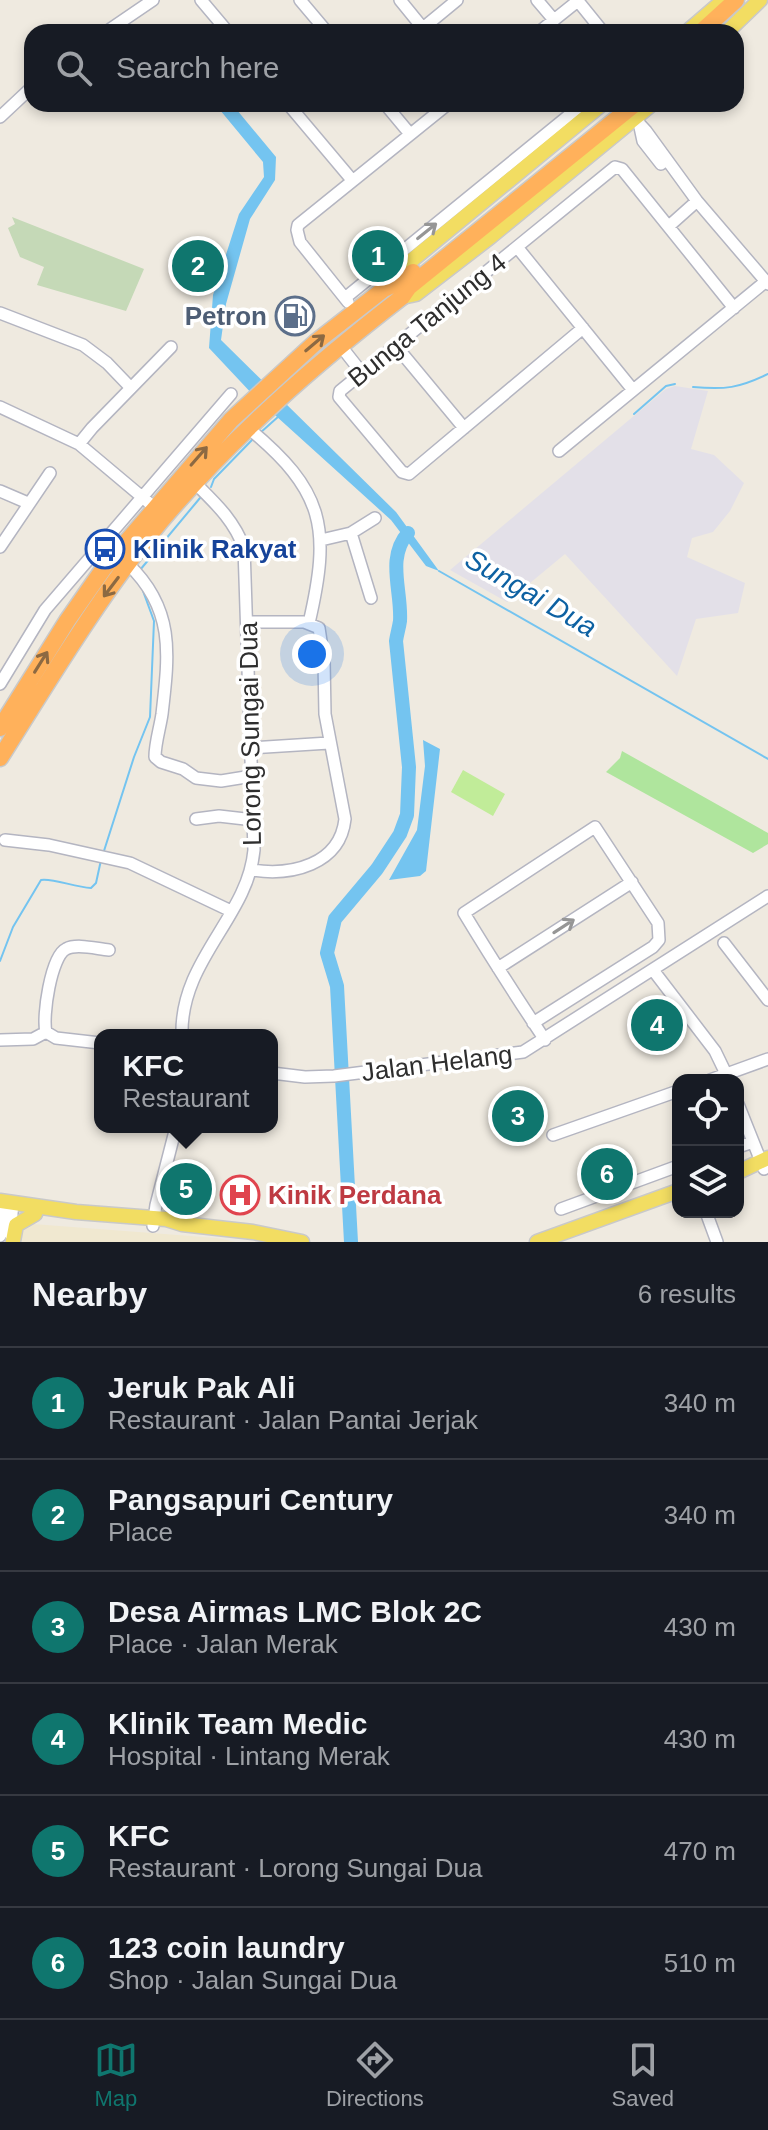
<!DOCTYPE html>
<meta charset="utf-8">
<style>
:root{--surface:#171b24;--page:#20242c;--text:#f1f3f6;--muted:#9ea1a6;--line:#363941;--accent:#0f766e}
body{margin:0;font-family:Arial,sans-serif;background:var(--page);color:var(--text)}
.controls{position:absolute;right:24px;bottom:24px;display:grid;overflow:hidden;border-radius:16px;box-shadow:0 4px 12px #0003}
.controls button{width:72px;height:72px;display:grid;place-items:center;padding:0;border:0;border-bottom:2px solid var(--line);background:var(--surface);color:var(--text);font:40px sans-serif}
.you{position:absolute;left:312px;top:654px;width:28px;height:28px;margin:-20px;border:6px solid #fff;border-radius:50%;background:#1a73e8;box-shadow:0 0 0 12px #1a73e833}
.badge{display:grid;place-items:center;width:52px;height:52px;border-radius:50%;background:var(--accent);color:#fff;font-size:26px;font-weight:700}
.pin{position:absolute;translate:-50% -50%;border:4px solid #fff;box-shadow:0 2px 8px #0006}
.popup{position:absolute;left:94px;top:1029px;width:184px;height:104px;box-sizing:border-box;display:grid;place-content:center;border-radius:16px;background:var(--surface);filter:drop-shadow(0 2px 6px #0005);font-size:26px;white-space:nowrap;color:var(--muted)}
.popup b{font-size:30px;color:var(--text)}
.popup::after{content:'';position:absolute;left:50%;top:100%;margin-left:-16px;border:16px solid transparent;border-top-color:var(--surface)}
.list{margin:0;padding:0;list-style:none}
h2{display:flex;justify-content:space-between;align-items:center;height:104px;margin:0;padding:0 32px;font-size:34px}
h2 small{font-size:26px;font-weight:400;color:var(--muted)}
.list li{display:grid;grid-template-columns:52px 1fr auto;gap:24px;align-items:center;box-sizing:border-box;height:112px;padding:0 32px;border-top:2px solid var(--line)}
.list b{display:block;font-size:30px;white-space:nowrap}
.list p{margin:0;font-size:26px;white-space:nowrap;color:var(--muted)}
.list em{font-size:26px;font-style:normal;color:var(--muted)}
.icon{flex:none;width:44px;height:44px;fill:none;stroke:currentColor;stroke-width:2;stroke-linecap:round;stroke-linejoin:round}
.map{position:relative;flex:none;width:768px;height:1242px;overflow:hidden}
.search{position:absolute;background:var(--surface);box-shadow:0 4px 12px #0003;left:24px;right:24px;top:24px;height:88px;display:flex;align-items:center;gap:20px;box-sizing:border-box;padding:0 28px;border-radius:24px;color:var(--muted);font-size:30px}
.sheet{height:776px;background:var(--surface)}
nav{display:flex;justify-content:space-around;align-items:center;box-sizing:border-box;height:112px;border-top:2px solid var(--line);background:var(--surface);font-size:22px;color:var(--muted)}
nav a{display:grid;justify-items:center;gap:4px}
nav .on{color:var(--accent)}
.map>svg:first-child{display:block}
.industrial{fill:#e3e0e8}
.education{fill:#f0e8d0}
.green{fill:#afe59d}
.cemetery{fill:#c5d9b7}
.pitch{fill:#c1ec99}
.water{fill:#74c4f0}
.lines{fill:none;stroke-linecap:round;stroke-linejoin:round}
.stream{stroke:#74c4f0;stroke-width:2}
.river{stroke:#74c4f0;stroke-width:14}
.minor-casing{stroke:#b4b5c1;stroke-width:14}
.major-casing{stroke:#c9c9c9;stroke-width:17}
.highway-casing{stroke:#c9c9c9;stroke-width:19}
.minor{stroke:#fff;stroke-width:11}
.major{stroke:#f2dd62;stroke-width:14}
.highway{stroke:#ffb15b;stroke-width:16}
.oneway{stroke:#969696}
.oneway2{stroke:#8c6942}
.labels{text-anchor:middle;dominant-baseline:central;stroke-width:7;stroke-linejoin:round;paint-order:stroke}
.service-label{font-size:26px;font-weight:bold;fill:#4e5e75;stroke:#fff;text-anchor:end}
.street-label{font-size:26px;fill:#2e2e2e;stroke:#fff}
.transit-label{font-size:26px;font-weight:bold;fill:#164399;stroke:#fff;text-anchor:start}
.health-label{font-size:26px;font-weight:bold;fill:#be3a42;stroke:#fff;text-anchor:start}
.water-label{font-size:28px;font-style:italic;fill:#0d61a2;stroke:#fff}
</style>
<div class="map">
<svg width="768" height="1242" viewBox="0 0 768 1242">
<rect width="100%" height="100%" fill="#efeae0"/>
<!-- industrial -->
<path class="industrial" d="M675 386 708 391 691 449 714 455 744 483 730 511 713 532 692 538 687 557 745 583 738 613 696 619 677 676 565 554 507 602 450 570 666 389Z"/>
<!-- education -->
<path class="education" d="M33 1224 217 1238 236 1242H0V1240L18 1242 19 1231Z"/>
<!-- green -->
<path class="green" d="M622 751 768 833V844L753 853 606 772 620 758Z"/>
<!-- cemetery -->
<path class="cemetery" d="M12 217 144 269 126 311 37 285 44 267 20 257 8 228 15 224Z"/>
<!-- pitch -->
<path class="pitch" d="M463 770 505 794 493 816 451 792Z"/>
<!-- water -->
<path class="water" d="M215 104H232L276 157 275 180 250 219 226 304 221 340 396 512 439 571 426 566 391 520 255 397 209 348 213 295 239 214 264 177 263 162Z
M423 740 440 749 426 871 420 876 389 880 417 830 425 766Z"/>
<g class="lines">
<!-- stream -->
<path class="stream" d="M693 387C725 390 739 388 768 374
M634 414 666 386 675 384
M260 433 279 416
M211 487 214 479 252 440
M140 570 200 498
M439 571 768 759
M103 854 134 757 150 717 154 621 143 591
M0 961 13 927 41 880C53 878 74 887 91 888L96 883 101 860"/>
<!-- river -->
<path class="river" d="M351 1242 337 986 327 953 335 919 377 869 400 834 407 815 409 767 396 641C397 634 399 628 400 621 402 591 386 558 408 533"/>
<!-- minor casing -->
<g class="minor-casing">
<path id="minor" d="M201 0 228 32
M300 0 327 32
M400 0 426 32
M537 0 554 20
M578 1 603 32
M423 28 457 0
M106 32 153 0
M539 32 579 0
M288 104 352 180
M385 104 410 134
M0 117 32 87
M634 118 646 131 697 201 768 284
M640 127 643 141 661 164
M669 226 697 201
M517 247 633 390
M345 298 583 104
M348 302 300 242 297 230 298 225 448 104
M0 313 83 345 107 363 131 388
M583 328 409 474 402 472 339 397 340 391 615 167 622 169 734 308
M340 345 362 373
M396 346 464 428
M0 407 79 444 154 507
M247 427C325 491 331 528 309 623
M79 444 92 428 171 347
M559 451 765 282
M0 491 28 503
M351 533 371 598
M321 540 351 533 375 518
M0 547 50 473
M128 564C175 609 169 654 162 714 160 728 155 743 155 757L161 762 183 769 196 778 221 781 252 776
M247 622H304L319 628 324 661 325 714 345 819C340 865 291 876 252 870
M0 684 45 610 231 394
M251 748 329 743
M196 819 219 816 254 820
M5 840 49 845 130 863 231 911
M724 943 768 1000
M498 968 632 882
M653 970 715 1051 729 1080
M533 1023 653 947 659 940 658 923 595 827 464 913C490 956 517 998 545 1040
M182 1035C180 960 248 917 254 850L244 548C234 520 215 503 195 483
M0 1040 33 1039 46 1032
M100 1043 56 1038 46 1032C42 1017 51 956 66 949 77 943 97 949 109 950
M272 1073 305 1077 334 1076 523 1052 768 896
M710 1080 768 1059
M738 1104 764 1169
M553 1135 678 1091
M738 1147 753 1142
M561 1209 678 1166
M706 1212 717 1242
M153 1226 156 1205 176 1127
M10 1234 13 1203
M0 1236 4 1201"/>
</g>
<!-- major casing -->
<g class="major-casing">
<path id="major" d="M687 32 724 0
M727 32 760 0
M384 289 395 274 602 104
M402 297 416 294 490 237 652 104
M738 1172 768 1158
M0 1201 76 1212 166 1219 182 1224 253 1232 302 1242
M13 1241 16 1225 35 1214
M537 1242 678 1191"/>
</g>
<!-- highway casing -->
<g class="highway-casing">
<path id="highway" d="M701 32 736 0
M0 728 67 621 104 568 231 420 316 342 384 289 401 281 413 272
M0 758C51 677 100 595 161 521 233 436 314 365 402 297L409 287 635 104"/>
</g>
<!-- minor -->
<use href="#minor" class="minor"/>
<!-- major -->
<use href="#major" class="major"/>
<!-- highway -->
<use href="#highway" class="highway"/>
</g>
<!-- one-way arrows -->
<defs><path id="oneway-shaft" d="M-6 0H5M1.5-3L5.5 0L1.5 3" fill="none" stroke-width="1.6" stroke-linecap="round" stroke-linejoin="round" transform="scale(2)"/></defs>
<g class="oneway">
<use href="#oneway-shaft" transform="translate(427 231) rotate(-39)"/>
<use href="#oneway-shaft" transform="translate(564 926) rotate(-33)"/>
</g>
<g class="oneway2">
<use href="#oneway-shaft" transform="translate(315 343) rotate(-40)"/>
<use href="#oneway-shaft" transform="translate(199 456) rotate(-49)"/>
<use href="#oneway-shaft" transform="translate(111 587) rotate(127)"/>
<use href="#oneway-shaft" transform="translate(41 662) rotate(-58)"/>
</g>
<!-- icons -->
<defs>
<g id="fuel-ring" transform="scale(2)"><circle r="9.5" fill="#fff" stroke="#5c6f8a" stroke-width="1.5"/><path d="M-5.5-6h7V0h2V4h1.3V-2.5L3-4.5l.8-.8L6-3V5H2.5V1h-1V6h-7ZM-4.2-4.7v3.2H.2V-4.7Z" fill="#5c6f8a"/></g>
<g id="bus-ring" transform="scale(2)"><circle r="9.5" fill="#fff" stroke="#1a4fb4" stroke-width="1.5"/><path d="M-5-6H5V4H4V6H2V4H-2V6H-4V4H-5ZM-3.5-4V0h7V-4ZM-3.5 1.2v1.5H-2V1.2ZM2 1.2v1.5H3.5V1.2Z" fill="#1a4fb4"/></g>
<g id="hospital-ring" transform="scale(2)"><circle r="9.5" fill="#fff" stroke="#e0444e" stroke-width="1.5"/><path d="M-5-5h3v3.5h4V-5h3V5h-3V1.5h-4V5h-3Z" fill="#e0444e"/></g>
</defs>
<g fill-rule="evenodd">
<use href="#fuel-ring" x="295" y="316"/>
<use href="#bus-ring" x="105" y="549"/>
<use href="#hospital-ring" x="240" y="1195"/>
</g>
<g class="labels">
<!-- service labels -->
<g class="service-label">
<text x="267" y="316">Petron</text>
</g>
<!-- street labels -->
<g class="street-label">
<text transform="translate(427 320) rotate(-39)">Bunga Tanjung 4</text>
<text transform="translate(250 734) rotate(-91)">Lorong Sungai Dua</text>
<text transform="translate(437 1063) rotate(-7)">Jalan Helang</text>
</g>
<!-- transit labels -->
<g class="transit-label">
<text x="133" y="549">Klinik Rakyat</text>
</g>
<!-- health labels -->
<g class="health-label">
<text x="268" y="1195">Kinik Perdana</text>
</g>
<!-- water labels -->
<g class="water-label">
<text transform="translate(531 593) rotate(30)">Sungai Dua</text>
</g>
</g>
</svg>
<div class="controls">
<button><svg class="icon" aria-label="locate" viewBox="0 0 24 24"><circle cx="12" cy="12" r="6"/><path d="M12 2v4M12 18v4M2 12h4M18 12h4"/></svg></button>
<button><svg class="icon" aria-label="layers" viewBox="0 0 24 24"><path d="M12 4l9 5-9 5-9-5zM3 14l9 5 9-5"/></svg></button>
</div>
<div class="you"></div>
<div class="pin badge" style="left:378px;top:256px">1</div>
<div class="pin badge" style="left:198px;top:266px">2</div>
<div class="pin badge" style="left:518px;top:1116px">3</div>
<div class="pin badge" style="left:657px;top:1025px">4</div>
<div class="pin badge" style="left:186px;top:1189px">5</div>
<div class="popup"><b>KFC</b>Restaurant</div>
<div class="pin badge" style="left:607px;top:1174px">6</div>
<div class="search"><svg class="icon" aria-label="search" viewBox="0 0 24 24"><circle cx="10" cy="10" r="6"/><path d="M15 15l6 6"/></svg>Search here</div>
</div>
<section class="sheet">
<h2>Nearby<small>6 results</small></h2>
<ul class="list">
<li><span class="badge">1</span><div><b>Jeruk Pak Ali</b><p>Restaurant · Jalan Pantai Jerjak</p></div><em>340 m</em></li>
<li><span class="badge">2</span><div><b>Pangsapuri Century</b><p>Place</p></div><em>340 m</em></li>
<li><span class="badge">3</span><div><b>Desa Airmas LMC Blok 2C</b><p>Place · Jalan Merak</p></div><em>430 m</em></li>
<li><span class="badge">4</span><div><b>Klinik Team Medic</b><p>Hospital · Lintang Merak</p></div><em>430 m</em></li>
<li><span class="badge">5</span><div><b>KFC</b><p>Restaurant · Lorong Sungai Dua</p></div><em>470 m</em></li>
<li><span class="badge">6</span><div><b>123 coin laundry</b><p>Shop · Jalan Sungai Dua</p></div><em>510 m</em></li>
</ul>
</section>
<nav>
<a class="on"><svg class="icon" aria-label="map" viewBox="0 0 24 24"><path d="M3 6l6-2 6 2 6-2v14l-6 2-6-2-6 2zM9 4v14M15 6v14"/></svg>Map</a>
<a><svg class="icon" aria-label="directions" viewBox="0 0 24 24"><path d="M12 3l9 9-9 9-9-9zM9 14v-3h6M13 9l2 2-2 2"/></svg>Directions</a>
<a><svg class="icon" aria-label="saved" viewBox="0 0 24 24"><path d="M7 4h10v16l-5-4-5 4z"/></svg>Saved</a>
</nav>
